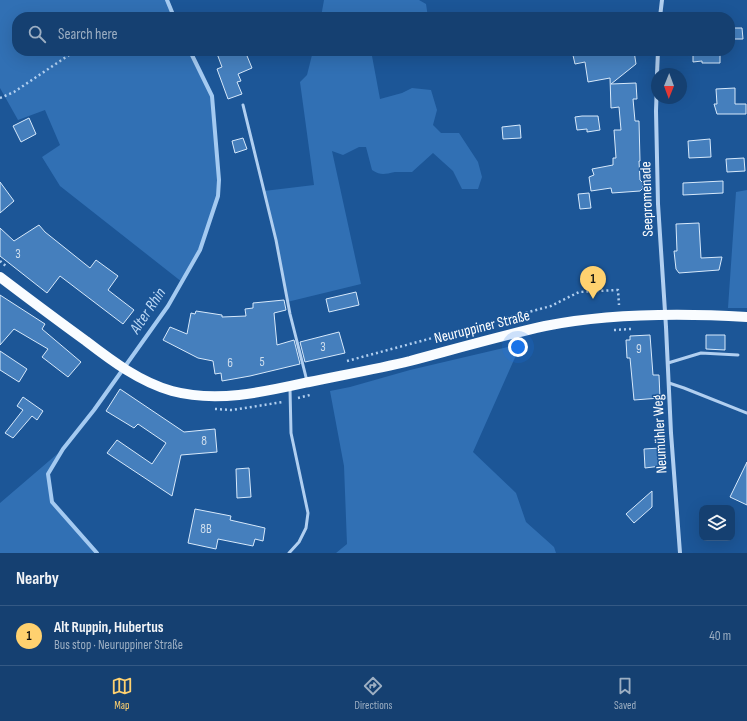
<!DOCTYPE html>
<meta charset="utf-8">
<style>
:root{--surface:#154071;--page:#1e4776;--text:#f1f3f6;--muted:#9dafc3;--line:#345984;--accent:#ffd16f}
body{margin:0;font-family:"Sofia Sans Condensed",sans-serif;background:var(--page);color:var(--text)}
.controls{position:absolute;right:12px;bottom:12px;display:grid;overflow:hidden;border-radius:8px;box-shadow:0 4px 16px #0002}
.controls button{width:36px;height:36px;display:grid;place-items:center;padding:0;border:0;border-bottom:1px solid var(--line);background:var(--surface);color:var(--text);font:20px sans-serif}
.compass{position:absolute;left:651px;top:68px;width:36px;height:36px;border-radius:50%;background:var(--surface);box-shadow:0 4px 16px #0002;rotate:181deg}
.you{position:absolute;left:518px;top:347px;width:14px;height:14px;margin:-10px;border:3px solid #fff;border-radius:50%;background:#1a73e8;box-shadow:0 0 0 6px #1a73e833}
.badge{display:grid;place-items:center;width:26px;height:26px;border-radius:50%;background:var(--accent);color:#111;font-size:13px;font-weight:700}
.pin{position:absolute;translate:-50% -33px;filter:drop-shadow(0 1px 2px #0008)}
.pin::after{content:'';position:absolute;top:21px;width:14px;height:12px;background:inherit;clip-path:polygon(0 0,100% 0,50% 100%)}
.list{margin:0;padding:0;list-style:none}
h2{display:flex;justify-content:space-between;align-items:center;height:52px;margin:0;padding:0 16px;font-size:17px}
h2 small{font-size:13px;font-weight:400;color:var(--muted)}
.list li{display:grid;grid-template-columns:26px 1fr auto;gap:12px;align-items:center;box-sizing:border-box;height:60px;padding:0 16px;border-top:1px solid var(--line)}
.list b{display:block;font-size:15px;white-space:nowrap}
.list p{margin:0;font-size:13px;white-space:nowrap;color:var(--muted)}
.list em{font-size:13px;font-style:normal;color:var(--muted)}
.icon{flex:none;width:22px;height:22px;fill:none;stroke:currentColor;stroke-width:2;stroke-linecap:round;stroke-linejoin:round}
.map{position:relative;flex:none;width:747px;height:553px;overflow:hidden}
.search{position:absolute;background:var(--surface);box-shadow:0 4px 16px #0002;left:12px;right:12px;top:12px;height:44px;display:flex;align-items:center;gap:10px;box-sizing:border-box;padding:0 14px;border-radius:16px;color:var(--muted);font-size:15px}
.sheet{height:112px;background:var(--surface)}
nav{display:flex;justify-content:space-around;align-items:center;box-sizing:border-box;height:56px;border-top:1px solid var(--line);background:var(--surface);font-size:11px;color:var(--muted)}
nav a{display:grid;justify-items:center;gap:2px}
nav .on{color:var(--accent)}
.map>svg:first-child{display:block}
.green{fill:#3170b4}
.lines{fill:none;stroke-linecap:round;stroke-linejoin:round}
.stream{stroke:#a4caf1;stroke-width:4}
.building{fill:#457fbd;stroke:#d7e9fb}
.path{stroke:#b1cff0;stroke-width:2.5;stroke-dasharray:2 3;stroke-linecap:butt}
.service{stroke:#b1cff0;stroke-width:3}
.minor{stroke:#b1cff0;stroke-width:4}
.primary{stroke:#f9fcff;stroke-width:10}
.labels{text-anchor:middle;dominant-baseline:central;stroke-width:3;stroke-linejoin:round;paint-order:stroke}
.number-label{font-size:13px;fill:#d0dfee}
.street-label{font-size:15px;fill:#fff;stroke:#1c5697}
.water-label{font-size:16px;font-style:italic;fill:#bdd9f6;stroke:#1c5697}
</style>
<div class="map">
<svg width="747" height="553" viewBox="0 0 747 553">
<rect width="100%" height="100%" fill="#1c5697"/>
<!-- green -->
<path class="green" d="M0 0H167L174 17H17V51H190L212 96 219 180 218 196 200 250 182 282 60 186 42 157 60 145 45 110 18 120 0 88Z
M324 0H419L426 4 428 17H321Z
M313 51H403L372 56 380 99 402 93 412 88 431 90 437 110 433 125 441 133H459L478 162 482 177 478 189H462L453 171 433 153 412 172C407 172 400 172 395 172 384 174 382 176 372 170L366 147H359L343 155 332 151 361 284 287 302 276 240 264 191 314 185 300 82 307 75Z
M747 190V308H728L736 192Z
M521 344 473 452 516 493 526 522 554 547 556 553H336L347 544 344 466 330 391 350 387 410 370Z
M63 449 48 474 52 502 95 553H0V503Z"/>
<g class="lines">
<!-- stream -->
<path class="stream" d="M167 0 174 17
M97 553 52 502 48 474 63 449 94 410 168 306 200 250 218 196 219 180 212 96 190 51"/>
</g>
<!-- building -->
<path class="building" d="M730 28H742L743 39H730Z
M216 51H245L252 68 238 74 241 81 237 82 242 94 228 99 217 69 222 67Z
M572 51H634L636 64 611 84 636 83 637 99H633L635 121H639L640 161H639L640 180 643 183V188L640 191 612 193 611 188 591 191 589 177 594 175 592 169 613 165V158H616L614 130H621L619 107 611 108 610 78 588 82 585 62 575 64Z
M693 51H720V63H702V61L693 62Z
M735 88V104H746V114H717L714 104H717L716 89Z
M582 116H598L600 130 587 132V129L577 130 575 117Z
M29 118 36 134 21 142 13 126Z
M520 125 521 138 503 139 502 127Z
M243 138 247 149 235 153 232 141Z
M710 139 711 157 689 158 688 141Z
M744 158 745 171 727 172 726 159Z
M723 181V193L683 195V183Z
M0 182 14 201 0 213Z
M589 193 591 208 580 209 578 194Z
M699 223 701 258 722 257 719 270 679 273 676 269 674 251H677L676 224Z
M39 225 45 232 90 268 96 260 118 276 108 290 134 310 123 324 60 276 47 293 0 256V228L14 241Z
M356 292 359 305 329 312 326 299Z
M0 295 45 324 42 329 81 362 68 377 42 357 48 349 14 329 0 345Z
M284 300 286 310 274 313 277 345 294 340 300 364 250 376 222 381 221 373 215 374 213 361 198 358 163 340 170 327 187 334 191 313 195 314 196 311 222 315V317L246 316 245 309 253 308V303Z
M339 332 345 353 305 362 300 342Z
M650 335 653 375H659L660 398 634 400 630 358H627L626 340H630V336Z
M706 335H725V350L706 349Z
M0 351 27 369 19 382 0 370Z
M120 389 184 432 215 429 217 452 181 455 172 496 107 453 117 440 152 464 166 443 138 424 134 428 106 411Z
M23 397 43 411 37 420 32 416 13 438 5 433 23 410 17 406Z
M660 448 661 466 645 468 644 449Z
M747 462V505L730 497Z
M249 468 251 497 237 498 236 469Z
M652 491V507L634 523 626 514Z
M195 509 231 516 230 520 265 528 263 541 255 539 253 546 218 539 216 549 188 543Z"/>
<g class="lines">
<!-- path -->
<path class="path" d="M0 98 14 92 75 51
M0 261 7 267
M614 330 631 329
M347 361 551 306 579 292 618 290 619 305
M298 398 310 395
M215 409 232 410 283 402"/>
<!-- service -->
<path class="service" d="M243 105 276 240 290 314 307 381
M668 363 701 353 738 355
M669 383 684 388 747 413
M289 553 299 542 306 528 308 513 291 433 290 389"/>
<!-- minor -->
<path class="minor" d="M660 17 662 0
M657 74 658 51
M657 82 656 111 658 204 666 327 671 433 680 553"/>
<!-- primary -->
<path class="primary" d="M0 277C29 299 57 320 86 341 112 361 140 382 172 391 217 403 264 392 309 382 343 375 377 369 410 361 455 349 500 336 545 326 611 313 680 313 747 317"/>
</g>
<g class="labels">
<!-- number labels -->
<g class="number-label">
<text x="18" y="254">3</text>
<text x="323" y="347">3</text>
<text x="639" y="349">9</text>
<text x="262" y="362">5</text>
<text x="230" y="363">6</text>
<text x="204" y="441">8</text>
<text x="206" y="529">8B</text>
</g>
<!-- street labels -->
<g class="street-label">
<text transform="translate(647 199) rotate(-92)">Seepromenade</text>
<text transform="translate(482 327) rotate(-14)">Neuruppiner Straße</text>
<text transform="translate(660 434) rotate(-93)">Neumühler Weg</text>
</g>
<!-- water labels -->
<g class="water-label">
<text transform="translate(148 311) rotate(-56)">Alter Rhin</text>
</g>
</g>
</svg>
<div class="controls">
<button><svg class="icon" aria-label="layers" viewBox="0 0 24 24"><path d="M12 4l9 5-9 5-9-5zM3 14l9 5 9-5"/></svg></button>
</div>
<svg class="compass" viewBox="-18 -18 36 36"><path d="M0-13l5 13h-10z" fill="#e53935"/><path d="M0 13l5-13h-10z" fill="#9dafc3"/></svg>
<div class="you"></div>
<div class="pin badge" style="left:593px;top:299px">1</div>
<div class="search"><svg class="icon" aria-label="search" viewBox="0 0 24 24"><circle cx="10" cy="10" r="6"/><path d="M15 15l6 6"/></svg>Search here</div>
</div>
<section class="sheet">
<h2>Nearby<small></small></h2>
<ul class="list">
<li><span class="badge">1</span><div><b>Alt Ruppin, Hubertus</b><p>Bus stop · Neuruppiner Straße</p></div><em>40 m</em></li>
</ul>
</section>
<nav>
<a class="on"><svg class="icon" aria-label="map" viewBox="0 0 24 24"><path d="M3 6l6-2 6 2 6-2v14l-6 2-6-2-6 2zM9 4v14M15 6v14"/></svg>Map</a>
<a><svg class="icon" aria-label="directions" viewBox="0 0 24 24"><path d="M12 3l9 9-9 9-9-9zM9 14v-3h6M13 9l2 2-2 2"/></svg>Directions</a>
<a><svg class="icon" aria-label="saved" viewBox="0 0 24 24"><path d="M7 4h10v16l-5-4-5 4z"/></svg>Saved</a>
</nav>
